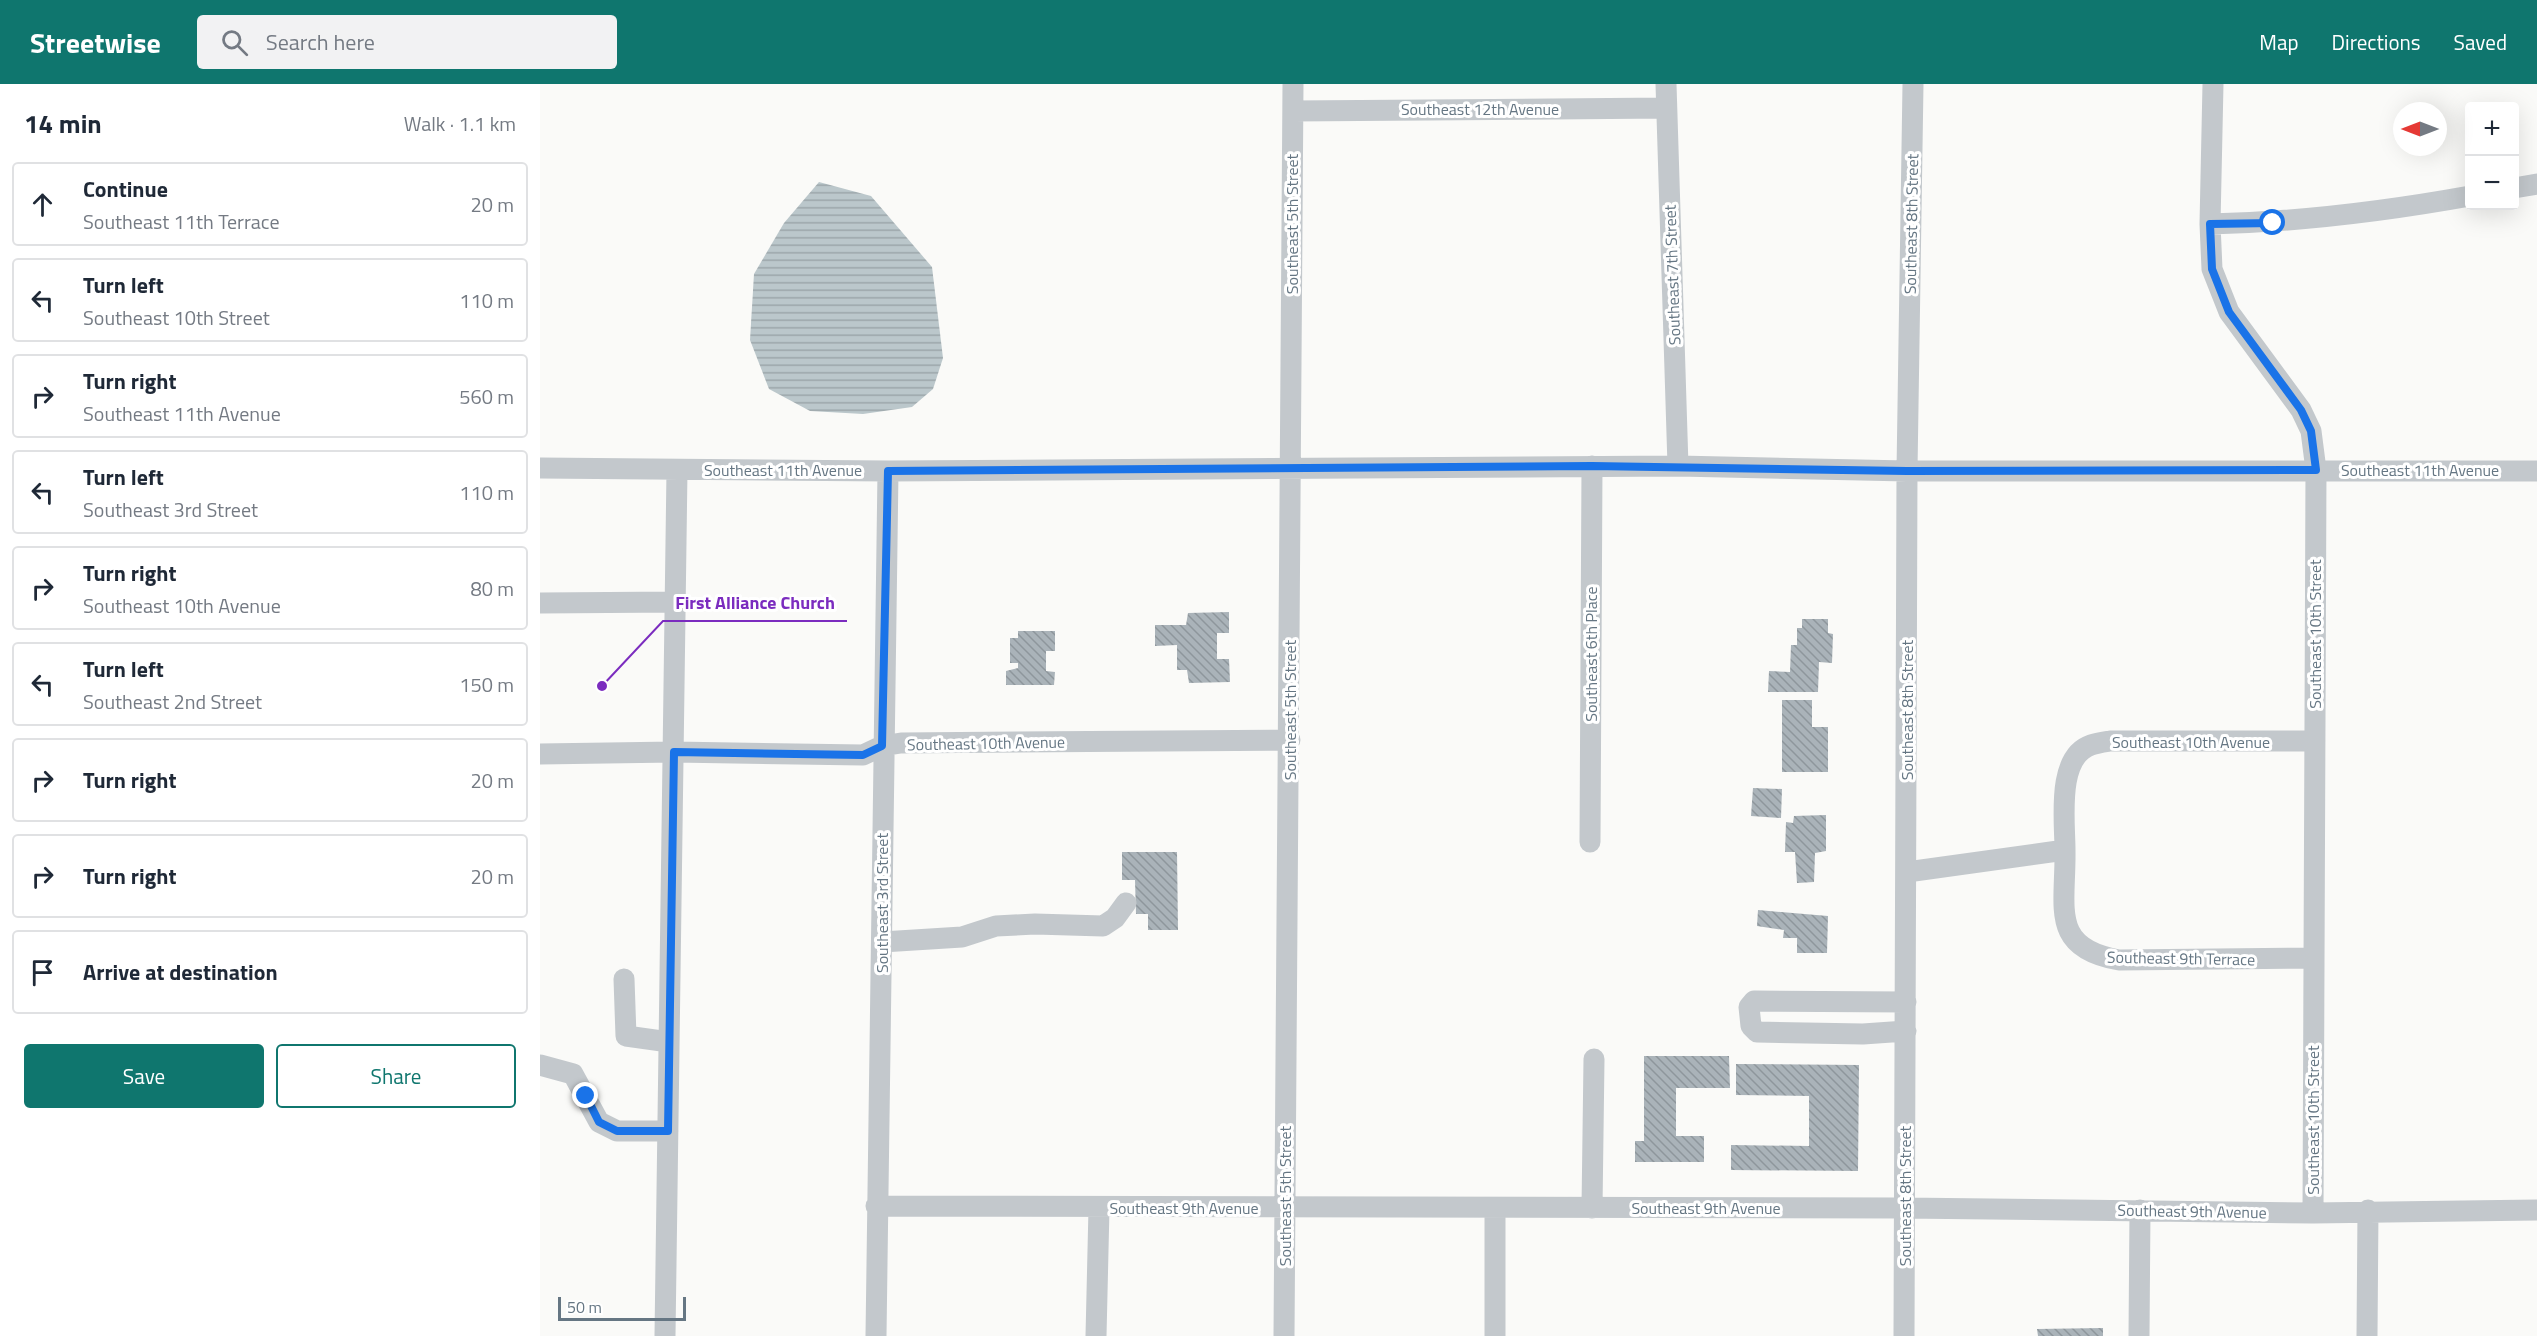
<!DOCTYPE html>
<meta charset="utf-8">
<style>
:root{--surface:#fff;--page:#f2f2f3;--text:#1f2937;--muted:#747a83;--line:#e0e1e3;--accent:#0f766e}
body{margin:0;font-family:"Titillium Web",sans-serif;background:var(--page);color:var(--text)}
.controls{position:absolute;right:18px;top:18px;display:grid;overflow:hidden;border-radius:6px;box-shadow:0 6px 24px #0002}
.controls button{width:54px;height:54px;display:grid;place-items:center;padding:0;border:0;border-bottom:2px solid var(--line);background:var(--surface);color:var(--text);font:30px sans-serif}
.compass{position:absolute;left:1853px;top:18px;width:54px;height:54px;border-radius:50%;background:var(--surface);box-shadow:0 6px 24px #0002;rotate:270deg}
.scale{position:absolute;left:18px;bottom:15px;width:128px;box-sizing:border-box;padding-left:6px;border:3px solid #657683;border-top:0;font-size:16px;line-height:21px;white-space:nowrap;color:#657683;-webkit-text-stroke:4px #fff;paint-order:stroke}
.stop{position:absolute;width:18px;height:18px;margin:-14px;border:4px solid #1a73e8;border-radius:50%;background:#fff}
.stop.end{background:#1a73e8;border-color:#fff;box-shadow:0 2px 6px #0008}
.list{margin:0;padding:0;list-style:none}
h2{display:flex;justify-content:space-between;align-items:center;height:78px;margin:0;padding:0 24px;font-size:26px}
h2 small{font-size:20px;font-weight:400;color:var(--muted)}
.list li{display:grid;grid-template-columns:39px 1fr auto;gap:18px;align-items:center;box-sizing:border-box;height:84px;margin:0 12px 12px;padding:0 12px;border:2px solid var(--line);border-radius:6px}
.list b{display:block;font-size:22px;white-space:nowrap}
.list p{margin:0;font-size:20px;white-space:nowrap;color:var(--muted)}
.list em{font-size:20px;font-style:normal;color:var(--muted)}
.actions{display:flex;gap:12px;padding:18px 24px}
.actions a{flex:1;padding:14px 0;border:2px solid var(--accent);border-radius:6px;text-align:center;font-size:21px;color:var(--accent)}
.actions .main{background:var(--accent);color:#fff}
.icon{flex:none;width:33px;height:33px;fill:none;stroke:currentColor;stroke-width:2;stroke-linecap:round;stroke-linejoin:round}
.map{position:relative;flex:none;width:1997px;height:1252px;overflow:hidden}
header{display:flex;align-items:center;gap:36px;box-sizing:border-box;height:84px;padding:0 30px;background:var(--accent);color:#fff}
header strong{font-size:28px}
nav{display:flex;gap:33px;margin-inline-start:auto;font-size:21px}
.search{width:420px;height:54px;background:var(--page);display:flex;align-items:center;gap:15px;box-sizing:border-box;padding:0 21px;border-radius:6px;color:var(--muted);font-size:22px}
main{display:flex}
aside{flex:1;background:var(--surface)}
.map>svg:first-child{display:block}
.water{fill:url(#water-rules)}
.building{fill:url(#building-back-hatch)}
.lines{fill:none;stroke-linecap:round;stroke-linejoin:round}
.minor{stroke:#c3c8cc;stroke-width:21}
.route{stroke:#1a73e8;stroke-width:8}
.labels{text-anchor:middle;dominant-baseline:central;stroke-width:6;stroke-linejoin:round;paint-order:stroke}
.street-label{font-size:16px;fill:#657683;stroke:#fff}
.leader{fill:none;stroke:#7b2cbf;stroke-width:2}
.callout-dot{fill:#7b2cbf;stroke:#fff;stroke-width:2}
.callout-label{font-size:18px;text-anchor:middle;font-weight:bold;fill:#7b2cbf;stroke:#fff;stroke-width:6;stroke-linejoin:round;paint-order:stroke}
</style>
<header>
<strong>Streetwise</strong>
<div class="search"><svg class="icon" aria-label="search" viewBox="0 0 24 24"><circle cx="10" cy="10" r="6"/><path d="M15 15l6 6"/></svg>Search here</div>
<nav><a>Map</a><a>Directions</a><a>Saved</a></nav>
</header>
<main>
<aside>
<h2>14 min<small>Walk · 1.1 km</small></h2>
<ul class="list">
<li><svg class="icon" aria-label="ahead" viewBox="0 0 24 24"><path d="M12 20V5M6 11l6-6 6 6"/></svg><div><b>Continue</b><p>Southeast 11th Terrace</p></div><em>20 m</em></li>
<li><svg class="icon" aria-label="left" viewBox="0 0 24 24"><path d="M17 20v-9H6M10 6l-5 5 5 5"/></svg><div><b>Turn left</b><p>Southeast 10th Street</p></div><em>110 m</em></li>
<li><svg class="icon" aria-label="right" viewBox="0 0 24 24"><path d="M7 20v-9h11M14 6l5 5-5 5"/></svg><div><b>Turn right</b><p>Southeast 11th Avenue</p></div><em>560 m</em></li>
<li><svg class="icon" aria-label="left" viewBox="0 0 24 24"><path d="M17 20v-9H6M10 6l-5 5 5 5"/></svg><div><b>Turn left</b><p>Southeast 3rd Street</p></div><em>110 m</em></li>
<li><svg class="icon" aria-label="right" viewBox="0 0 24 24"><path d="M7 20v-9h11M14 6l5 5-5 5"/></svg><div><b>Turn right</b><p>Southeast 10th Avenue</p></div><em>80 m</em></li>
<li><svg class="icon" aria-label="left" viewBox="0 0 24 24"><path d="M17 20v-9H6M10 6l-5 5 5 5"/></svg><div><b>Turn left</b><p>Southeast 2nd Street</p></div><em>150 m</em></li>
<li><svg class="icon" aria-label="right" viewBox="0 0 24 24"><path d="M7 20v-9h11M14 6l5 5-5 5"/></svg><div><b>Turn right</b></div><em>20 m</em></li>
<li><svg class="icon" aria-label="right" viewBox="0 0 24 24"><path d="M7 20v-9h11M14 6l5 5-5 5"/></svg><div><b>Turn right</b></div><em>20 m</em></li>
<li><svg class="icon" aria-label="arrive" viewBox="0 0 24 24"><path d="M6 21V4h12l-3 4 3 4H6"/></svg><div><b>Arrive at destination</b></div></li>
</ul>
<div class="actions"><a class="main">Save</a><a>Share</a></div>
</aside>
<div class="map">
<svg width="1997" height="1252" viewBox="0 0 1997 1252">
<defs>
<pattern id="water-rules" width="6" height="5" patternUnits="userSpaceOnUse" patternTransform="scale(1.5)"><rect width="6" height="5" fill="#bbc7cb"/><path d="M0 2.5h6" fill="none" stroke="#9ca6aa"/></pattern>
<pattern id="building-back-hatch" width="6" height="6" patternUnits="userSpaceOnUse" patternTransform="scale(1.5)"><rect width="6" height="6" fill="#aab3b9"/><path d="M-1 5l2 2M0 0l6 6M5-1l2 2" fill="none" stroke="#8e969c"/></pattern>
</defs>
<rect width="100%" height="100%" fill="#fafaf8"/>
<!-- water -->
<path class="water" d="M279 98 331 112 392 183 403 274 393 305 372 323 323 330 270 327 229 305 210 256 214 190 244 139Z"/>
<!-- building -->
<path class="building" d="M689 528V549H677V575H689L690 598 649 599 647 586H637V561L615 562V541H646L648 529Z
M1262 535H1288V549L1293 550 1292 579 1279 578 1278 608H1228L1229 587 1250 588 1251 561H1257V544H1262Z
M478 547H515V567H506V587L515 588 514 601H466V587L478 584V579H470V554H478Z
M1242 616H1272V643H1288V688H1242Z
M1213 704 1242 705 1241 734 1211 732Z
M1286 731V767L1275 769 1274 798 1257 799 1255 768H1245L1246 738 1253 739 1254 732Z
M582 768H637L638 846H608V830H596L595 796H582Z
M1218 826 1288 832 1287 869H1257V854H1243L1244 846 1217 842Z
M1104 972H1189L1190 1004H1136V1052H1164V1078H1095V1057H1104Z
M1196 980 1319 981 1318 1087 1191 1086V1061L1269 1062V1012L1196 1011Z
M1563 1244V1252H1498L1497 1245Z"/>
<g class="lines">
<!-- minor -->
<path class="minor" d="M1126 0 1138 382
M1673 0 1670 140 1672 185 1689 228 1761 326 1771 347 1776 386 1773 1129
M753 27 1126 24
M1974 104 1997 100
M1670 140C1760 138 1841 128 1930 112
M0 384 348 387 1138 382 1367 387H1997
M0 519 136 518
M0 670 134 668 323 671 342 662 361 659 750 656
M1050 758 1052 382
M1525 766C1526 823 1509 864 1579 876L1774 874
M1367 788 1525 766C1525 737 1516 673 1551 661 1557 659 1564 658 1570 657H1775
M342 858 422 853 456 842 495 840 563 842 575 834 586 819
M84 895 86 952 129 958
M1366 947 1323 950 1217 948 1211 942 1209 923 1214 917 1366 918
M0 981 33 990 59 1038 77 1047H128
M336 1122 1364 1124 1773 1129 1997 1126
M955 1124V1252
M1052 1124 1054 975
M125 1252 137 386
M336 1252 348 387
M556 1252 559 1124
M744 1252 753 0
M1364 1252 1367 387 1373 0
M1599 1252 1600 1126
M1827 1252 1828 1126"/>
</g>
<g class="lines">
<!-- route -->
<path class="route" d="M46 1012 59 1038 77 1047H128L134 668 323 671 342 662 348 387 1052 382 1367 387 1776 386 1771 347 1761 326 1689 228 1672 185 1670 140 1733 139"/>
</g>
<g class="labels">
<!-- street labels -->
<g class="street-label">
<text x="940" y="25">Southeast 12th Avenue</text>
<text transform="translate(752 140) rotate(-90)">Southeast 5th Street</text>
<text transform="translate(1371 140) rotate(-89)">Southeast 8th Street</text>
<text transform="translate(1132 191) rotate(-92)">Southeast 7th Street</text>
<text x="243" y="386">Southeast 11th Avenue</text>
<text x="1880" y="386">Southeast 11th Avenue</text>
<text transform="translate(1775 550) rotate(-90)">Southeast 10th Street</text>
<text transform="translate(1051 570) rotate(-90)">Southeast 6th Place</text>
<text transform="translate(750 626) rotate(-90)">Southeast 5th Street</text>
<text transform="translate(1367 626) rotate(-90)">Southeast 8th Street</text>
<text x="1651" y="658">Southeast 10th Avenue</text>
<text transform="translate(446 659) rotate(-1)">Southeast 10th Avenue</text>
<text transform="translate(342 819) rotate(-90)">Southeast 3rd Street</text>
<text transform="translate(1641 874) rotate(1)">Southeast 9th Terrace</text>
<text transform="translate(1773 1036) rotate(-90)">Southeast 10th Street</text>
<text transform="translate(745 1112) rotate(-90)">Southeast 5th Street</text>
<text transform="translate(1365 1112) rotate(-90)">Southeast 8th Street</text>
<text x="644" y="1124">Southeast 9th Avenue</text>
<text x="1166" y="1124">Southeast 9th Avenue</text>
<text transform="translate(1652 1127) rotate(1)">Southeast 9th Avenue</text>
</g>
</g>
<!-- callouts -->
<path class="leader" d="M62 602L123 537H307"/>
<circle class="callout-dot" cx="62" cy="602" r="6"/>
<g class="callout-label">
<text x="215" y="525">First Alliance Church</text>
</g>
</svg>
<div class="controls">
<button>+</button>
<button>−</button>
</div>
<svg class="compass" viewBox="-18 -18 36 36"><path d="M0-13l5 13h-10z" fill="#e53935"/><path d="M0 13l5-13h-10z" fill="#747a83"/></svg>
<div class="scale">50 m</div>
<div class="stop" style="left:1733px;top:139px"></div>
<div class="stop end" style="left:46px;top:1012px"></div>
</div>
</main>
